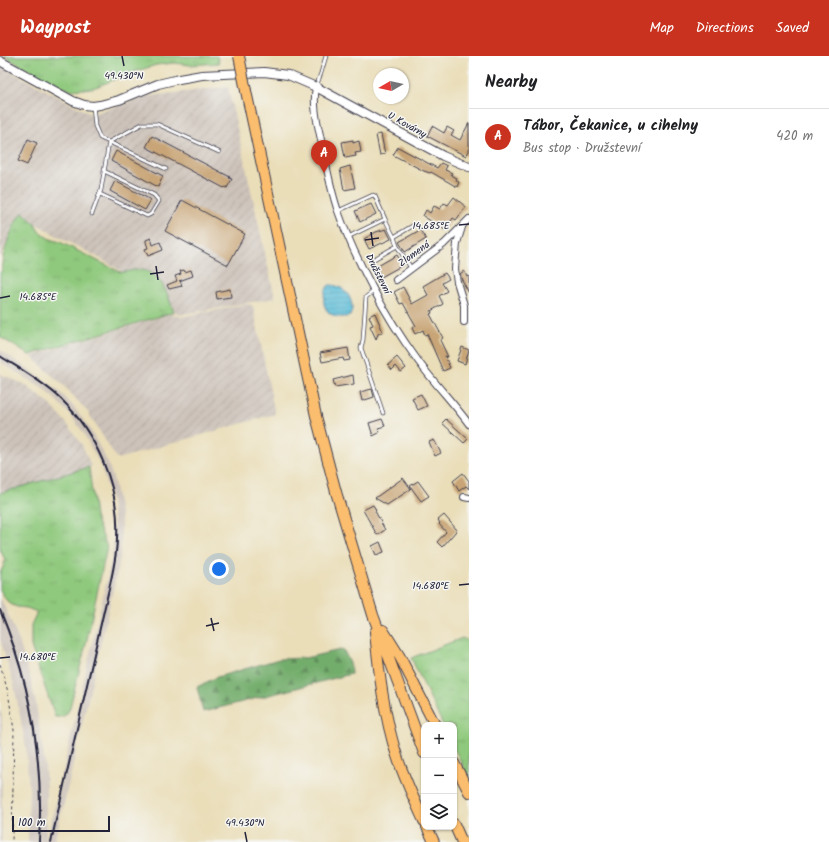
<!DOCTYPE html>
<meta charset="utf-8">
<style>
:root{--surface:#fff;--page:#f6f6f6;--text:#202124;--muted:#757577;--line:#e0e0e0;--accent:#c8321e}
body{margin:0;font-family:Kalam,sans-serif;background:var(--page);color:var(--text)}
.controls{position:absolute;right:12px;bottom:12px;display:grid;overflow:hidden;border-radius:8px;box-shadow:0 1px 3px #0004}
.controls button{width:36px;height:36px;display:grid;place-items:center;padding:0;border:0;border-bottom:1px solid var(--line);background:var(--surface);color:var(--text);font:20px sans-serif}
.compass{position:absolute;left:373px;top:12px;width:36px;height:36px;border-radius:50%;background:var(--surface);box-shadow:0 1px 3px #0004;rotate:261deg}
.scale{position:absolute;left:12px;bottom:10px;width:98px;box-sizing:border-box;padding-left:4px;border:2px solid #22223b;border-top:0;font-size:11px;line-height:14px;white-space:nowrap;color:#22223b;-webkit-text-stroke:3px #f6f6f2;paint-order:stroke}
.you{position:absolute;left:219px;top:513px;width:14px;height:14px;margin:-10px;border:3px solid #fff;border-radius:50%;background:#1a73e8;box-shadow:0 0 0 6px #1a73e833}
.badge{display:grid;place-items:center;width:26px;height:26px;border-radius:50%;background:var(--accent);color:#fff;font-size:13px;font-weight:700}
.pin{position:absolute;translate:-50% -33px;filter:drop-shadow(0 1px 2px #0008)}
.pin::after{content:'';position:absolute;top:21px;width:14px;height:12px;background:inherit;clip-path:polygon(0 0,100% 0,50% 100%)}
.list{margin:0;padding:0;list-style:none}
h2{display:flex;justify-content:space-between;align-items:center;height:52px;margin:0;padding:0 16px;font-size:17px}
h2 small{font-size:13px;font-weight:400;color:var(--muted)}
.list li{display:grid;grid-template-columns:26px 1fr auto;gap:12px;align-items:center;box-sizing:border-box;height:56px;padding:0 16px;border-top:1px solid var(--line)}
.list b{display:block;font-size:15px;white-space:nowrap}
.list p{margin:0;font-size:13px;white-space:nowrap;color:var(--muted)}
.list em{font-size:13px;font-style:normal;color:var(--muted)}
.icon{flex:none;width:22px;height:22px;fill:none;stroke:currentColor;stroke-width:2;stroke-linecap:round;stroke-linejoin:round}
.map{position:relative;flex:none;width:469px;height:786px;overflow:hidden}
header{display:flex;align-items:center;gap:24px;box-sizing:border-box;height:56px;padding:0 20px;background:var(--accent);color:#fff}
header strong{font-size:19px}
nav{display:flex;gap:22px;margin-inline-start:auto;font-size:14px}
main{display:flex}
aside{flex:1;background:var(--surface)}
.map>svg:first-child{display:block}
.industrial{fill:url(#industrial-furrows)}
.railway{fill:#ccc2b9}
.grass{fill:url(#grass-tufts);stroke:#58765c}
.forest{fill:url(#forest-firs);stroke:#4a6854}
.water{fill:url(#water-rules);stroke:#3d6e89}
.building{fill:#c8a476}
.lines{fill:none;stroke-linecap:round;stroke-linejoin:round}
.service-casing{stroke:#403e4e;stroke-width:4.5}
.minor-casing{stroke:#403e4e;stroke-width:8}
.tertiary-casing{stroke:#403e4e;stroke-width:10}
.primary-casing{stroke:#403e4e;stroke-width:12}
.path{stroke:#403e4e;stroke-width:1;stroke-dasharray:3 3;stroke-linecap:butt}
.service{stroke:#fff;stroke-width:3}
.minor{stroke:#fff;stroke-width:6}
.tertiary{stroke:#fff;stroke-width:8}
.primary{stroke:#fbbd6e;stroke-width:10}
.rail{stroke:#22223b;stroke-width:2}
.primary-bridge-casing{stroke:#403e4e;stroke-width:12;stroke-linecap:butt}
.primary-bridge{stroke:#fbbd6e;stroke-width:10}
.ticks{fill:none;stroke:#22223b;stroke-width:1.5}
.labels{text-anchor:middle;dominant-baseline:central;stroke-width:3;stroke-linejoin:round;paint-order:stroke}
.street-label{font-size:10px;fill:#22223b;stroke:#f6f6f2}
.ticks-label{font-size:10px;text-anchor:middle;fill:#22223b;stroke:#f6f6f2;stroke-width:3;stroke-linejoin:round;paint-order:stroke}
</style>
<header>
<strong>Waypost</strong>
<nav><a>Map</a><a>Directions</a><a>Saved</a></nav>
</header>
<main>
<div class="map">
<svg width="469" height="786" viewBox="0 0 469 786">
<defs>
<pattern id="industrial-furrows" width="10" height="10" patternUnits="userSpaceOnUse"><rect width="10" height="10" fill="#ccc2b9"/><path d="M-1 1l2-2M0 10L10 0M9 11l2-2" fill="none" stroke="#afa6a0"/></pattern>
<pattern id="grass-tufts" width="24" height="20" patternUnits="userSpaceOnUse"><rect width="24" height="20" fill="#8fc97d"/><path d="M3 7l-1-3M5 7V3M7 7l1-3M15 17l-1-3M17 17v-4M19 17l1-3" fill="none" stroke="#7bac6d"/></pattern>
<pattern id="forest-firs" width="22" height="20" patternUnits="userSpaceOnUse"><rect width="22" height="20" fill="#73ad6c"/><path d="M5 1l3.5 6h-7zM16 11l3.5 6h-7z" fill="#5e8c5a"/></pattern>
<pattern id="water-rules" width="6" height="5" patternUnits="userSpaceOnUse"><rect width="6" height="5" fill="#58bbd7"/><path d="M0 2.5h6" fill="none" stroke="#4ca0b9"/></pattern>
</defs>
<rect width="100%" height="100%" fill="#f6f6f2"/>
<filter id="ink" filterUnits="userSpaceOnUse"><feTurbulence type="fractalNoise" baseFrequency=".025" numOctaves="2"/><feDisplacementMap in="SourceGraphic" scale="8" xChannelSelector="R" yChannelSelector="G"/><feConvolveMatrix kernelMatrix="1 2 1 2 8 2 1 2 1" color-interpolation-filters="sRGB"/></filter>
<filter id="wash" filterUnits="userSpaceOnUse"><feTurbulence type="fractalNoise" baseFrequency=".012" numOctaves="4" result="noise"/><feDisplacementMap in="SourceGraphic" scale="16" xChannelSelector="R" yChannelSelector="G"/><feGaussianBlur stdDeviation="0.9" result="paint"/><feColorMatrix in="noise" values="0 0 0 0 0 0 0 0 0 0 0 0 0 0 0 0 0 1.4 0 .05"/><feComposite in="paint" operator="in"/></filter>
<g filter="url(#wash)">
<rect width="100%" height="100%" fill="#eadeb9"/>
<!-- industrial -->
<path class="industrial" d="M0 10 91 58 149 40 228 31 275 242 178 259 172 251 162 227 132 214 123 216 94 199 57 180 32 165 24 157 15 165 0 203Z
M247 248 253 250 275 358 117 403 87 355 66 332 31 300 170 258 181 261Z
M0 318 24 328 51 349 68 369 82 389 91 410 0 437Z
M0 652 2 661V786H0Z"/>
<!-- railway -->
<path class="railway" d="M0 294 50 328 63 339 77 355 89 371 108 407 114 425 121 462V481L120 502 115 525 63 752 54 786H28L29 732 26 691 14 629 0 583V540L19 585 31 625 36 648 45 710 46 731V784L55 750 107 523 112 501 114 480 113 462 111 445 101 410 83 376 71 360 57 345 45 334 0 306Z"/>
<!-- grass -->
<path class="grass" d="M4 0H217L219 7 190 9 174 7 156 9 131 17 93 32 72 34 57 30Z
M24 157 35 168 38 174 48 182 60 186 120 216C127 217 134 212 142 214 162 217 168 240 174 256L29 299 0 281V217L2 214C0 203 13 167 21 158Z
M89 411 95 461 107 491 86 588 70 651C67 660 64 661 55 661L31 590V569L37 556 27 552 17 551 12 549 7 545 0 534V517L4 509 5 504 0 493V437Z
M462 582 465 583 469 587V722L454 692V669H443L411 602Z"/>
<!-- forest -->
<path class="forest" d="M340 594 344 595 350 607 351 618 203 656 197 631 217 621 279 603 305 602Z"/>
<!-- water -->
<path class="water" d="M329 229C345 228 357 246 350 260 336 264 321 257 324 240 324 236 326 232 329 229Z"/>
<g id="blocks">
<!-- building -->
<path class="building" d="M469 67V95L466 100 427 80 432 70 444 77 447 71 454 75 451 79 460 84Z
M381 78 385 98 380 99 376 79Z
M152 80 230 121 229 122 232 123 227 132 225 131 224 132 146 91Z
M28 83 37 87 27 109 18 105Z
M353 84V87L359 85 361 96 355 97 356 100 345 102 342 86Z
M398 91 437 112 441 107 447 110 445 114 452 117 451 119 457 122 456 124 459 126 457 131 431 116 430 117 424 115 393 99Z
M116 95 163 120 158 131 111 105Z
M350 110 355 132 344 134 340 113Z
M115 125 151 144 145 154 110 135Z
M454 141 466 151 456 164 453 162 445 174 423 160 426 154 430 157 434 150 440 153 444 147 448 149Z
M182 144 245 178 228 209 165 175Z
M371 148 376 158 360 166 355 155Z
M386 173 391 183 369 193 364 183 376 176Z
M420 174 426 183 405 196 399 186Z
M151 182 153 189 160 186 163 194 148 200 145 193 148 192 146 186V184Z
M397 199 403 209 381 221 376 211Z
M184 214 185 216 191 214 193 220 179 225 180 224 182 230 169 233 167 229 177 225 175 220 181 218 180 215Z
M464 215 467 221 469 220V237L462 224 460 218Z
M445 217 449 223 442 227 447 235 439 240 443 248 431 255 432 257 430 258 443 282 440 284 448 301 445 300 450 312 443 315 427 278 425 279 423 274 415 278 412 272 416 270 403 247 400 248 394 236 403 231 412 248 428 239 423 230Z
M230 233 231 241 217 243 216 236Z
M375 257 383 276 378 278 376 283 370 270 373 269 369 260Z
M462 291 469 294 465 308 457 305Z
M348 292 350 304 344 305 343 302 322 306 320 297Z
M397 301 406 312 401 316 396 310 392 314 388 309Z
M353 319 354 328 335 331 333 324Z
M372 333 374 341 362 345 360 336Z
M421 338 427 350 418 354 412 342Z
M382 363 385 370 378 372 379 377 373 380 369 367Z
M446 363 468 383 464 387 442 367Z
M434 384 441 397 435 400 429 386Z
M463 417 469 425V433L466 430 459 435 453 425Z
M403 422 411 433 387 449 375 442Z
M418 425 429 440 421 445 410 430Z
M373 449 376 454 375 455 385 474 377 479 363 454Z
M444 459 457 474 442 491 437 486 446 476 439 468 440 467 438 464Z
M380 486 384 496 376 499 372 490Z"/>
</g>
</g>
<g filter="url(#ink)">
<use href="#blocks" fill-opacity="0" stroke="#403e4e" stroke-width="1"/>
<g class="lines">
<!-- service casing -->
<g class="service-casing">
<path id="service" d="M316 31 321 17 326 0
M93 50 95 70 100 82 109 86 142 68H157L219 96
M100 138 147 160 151 158 159 145 154 139 104 115
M338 155 373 139 375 140 385 163
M92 158 101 134 109 86 166 113
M348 181 385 163 394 181 397 190
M394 181 414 169
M374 203 397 190 411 212
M374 235 366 241 363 284 361 292 383 357"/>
</g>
<!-- minor casing -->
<g class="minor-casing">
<path id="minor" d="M316 31C312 51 319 73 323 93 327 114 331 135 338 155 355 203 386 261 416 302 432 325 452 345 469 368
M462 171 457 187 455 213 457 226 464 249V266
M396 224 444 188 469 163
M464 441 469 442"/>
</g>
<!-- tertiary casing -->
<g class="tertiary-casing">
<path id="tertiary" d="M0 5 73 45 84 49 93 50 100 49 119 44 158 28 179 23 202 19 264 16 288 19 316 31 443 100 469 111"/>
</g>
<!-- primary casing -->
<g class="primary-casing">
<path id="primary" d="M246 35 316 360 336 436 373 559 424 697
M383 574 400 601 435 669
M375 576C379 617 384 660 397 700 404 722 414 743 424 765
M454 707 469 736
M454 768 462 786
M427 771 434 786"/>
</g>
<!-- path -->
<path class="path" d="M0 608 8 636 14 674 12 786"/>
<!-- service -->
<use href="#service" class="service"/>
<!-- minor -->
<use href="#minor" class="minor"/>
<!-- tertiary -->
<use href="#tertiary" class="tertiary"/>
<!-- primary -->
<use href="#primary" class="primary"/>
<!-- rail -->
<path class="rail" d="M0 300C20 313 42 325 60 342 96 377 120 430 117 482 117 496 114 510 111 524L51 786
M0 554C31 628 44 706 39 786"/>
<!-- primary-bridge casing -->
<g class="primary-bridge-casing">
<path id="primary-bridge" d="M239 0 246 35"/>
</g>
<!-- primary-bridge -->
<use href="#primary-bridge" class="primary-bridge"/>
</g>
</g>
<!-- ticks -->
<path class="ticks" d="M122 0 124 10M459 169 469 168M371 176 373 190M365 184 379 182M156 210 158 224M150 218 164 216M0 242 10 240M459 529 469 528M211 562 214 575M206 570 219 567M0 602 10 601M245 776 247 786"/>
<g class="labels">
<!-- street labels -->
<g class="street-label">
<text transform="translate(407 69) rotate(29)">U Kovárny</text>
<text transform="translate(414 198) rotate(-36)">Zlomená</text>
<text transform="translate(378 218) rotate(63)">Družstevní</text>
</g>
</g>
<g class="ticks-label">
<text x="124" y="23">49.430°N</text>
<text x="431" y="173">14.685°E</text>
<text x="38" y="244">14.685°E</text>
<text x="431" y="533">14.680°E</text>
<text x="38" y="604">14.680°E</text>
<text x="245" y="770">49.430°N</text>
</g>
</svg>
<div class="controls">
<button>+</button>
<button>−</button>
<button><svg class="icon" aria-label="layers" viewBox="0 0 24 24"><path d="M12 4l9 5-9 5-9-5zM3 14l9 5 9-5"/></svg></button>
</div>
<svg class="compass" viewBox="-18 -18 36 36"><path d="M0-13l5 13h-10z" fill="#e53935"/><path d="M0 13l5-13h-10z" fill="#757577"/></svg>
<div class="scale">100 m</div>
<div class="you"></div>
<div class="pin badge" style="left:324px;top:117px">A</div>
</div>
<aside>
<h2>Nearby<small></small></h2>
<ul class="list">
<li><span class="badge">A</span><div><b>Tábor, Čekanice, u cihelny</b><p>Bus stop · Družstevní</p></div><em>420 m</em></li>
</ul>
</aside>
</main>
